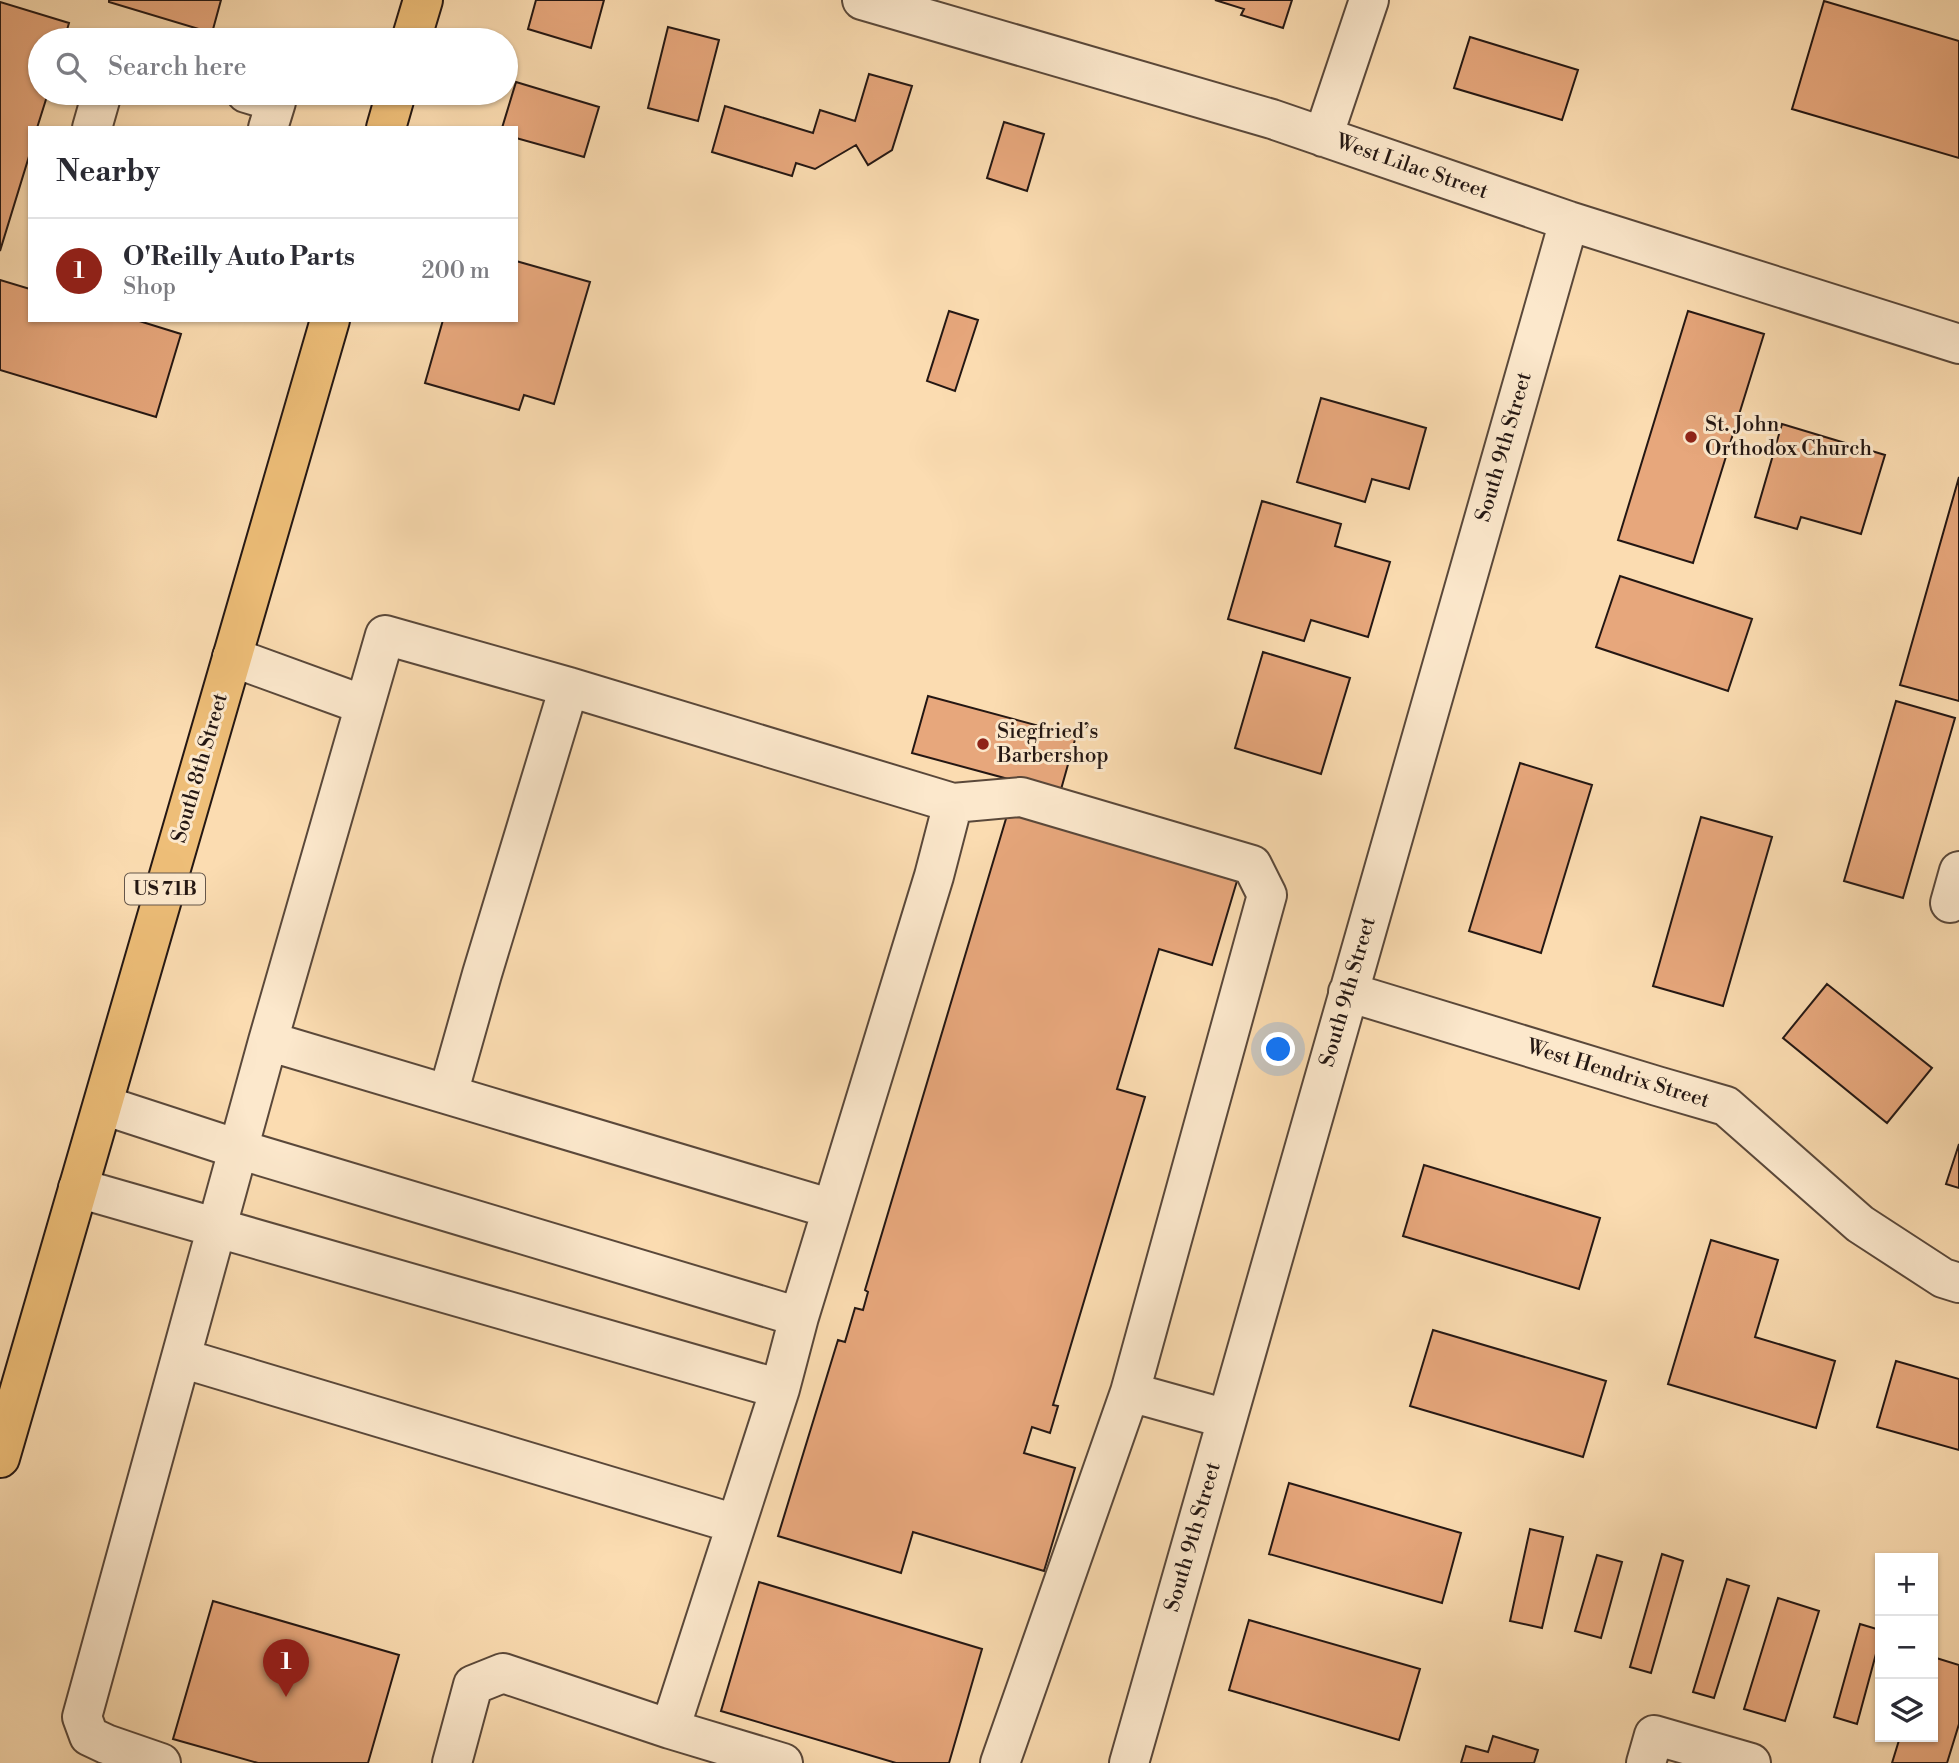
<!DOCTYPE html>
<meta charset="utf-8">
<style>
:root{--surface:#fff;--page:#f7f7f7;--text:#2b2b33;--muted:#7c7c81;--line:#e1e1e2;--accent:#8f2418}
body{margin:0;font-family:"Libre Bodoni",serif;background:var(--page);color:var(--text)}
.controls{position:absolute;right:21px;bottom:21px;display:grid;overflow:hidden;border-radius:0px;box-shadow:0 2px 5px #0004}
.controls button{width:63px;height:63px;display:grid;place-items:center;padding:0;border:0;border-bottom:2px solid var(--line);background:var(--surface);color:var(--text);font:35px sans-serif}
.you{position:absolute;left:1279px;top:1050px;width:24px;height:24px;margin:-18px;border:5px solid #fff;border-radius:50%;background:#1a73e8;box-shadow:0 0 0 10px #1a73e833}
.badge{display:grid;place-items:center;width:46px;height:46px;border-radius:50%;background:var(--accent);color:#fff;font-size:23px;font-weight:700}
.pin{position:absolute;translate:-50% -58px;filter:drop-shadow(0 2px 4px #0008)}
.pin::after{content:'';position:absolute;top:37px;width:24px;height:21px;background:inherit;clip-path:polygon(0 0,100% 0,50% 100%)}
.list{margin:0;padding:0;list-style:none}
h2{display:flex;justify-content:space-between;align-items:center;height:91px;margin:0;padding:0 28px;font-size:30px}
h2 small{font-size:23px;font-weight:400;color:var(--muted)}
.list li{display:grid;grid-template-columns:46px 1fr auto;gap:21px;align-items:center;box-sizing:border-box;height:105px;padding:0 28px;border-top:2px solid var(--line)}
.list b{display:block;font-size:26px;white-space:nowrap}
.list p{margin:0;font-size:23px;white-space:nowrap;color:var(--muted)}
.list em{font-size:23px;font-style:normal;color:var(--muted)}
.icon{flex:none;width:38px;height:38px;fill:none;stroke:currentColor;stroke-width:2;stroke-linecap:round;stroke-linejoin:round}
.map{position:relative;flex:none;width:1959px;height:1763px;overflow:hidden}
.search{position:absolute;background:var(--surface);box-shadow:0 2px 5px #0004;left:28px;top:28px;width:490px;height:77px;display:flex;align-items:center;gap:18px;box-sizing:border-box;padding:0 24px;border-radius:38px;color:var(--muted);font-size:26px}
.panel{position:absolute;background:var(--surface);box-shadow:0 2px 5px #0004;left:28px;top:126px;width:490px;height:196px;border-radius:0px}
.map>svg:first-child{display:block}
.building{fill:#e7a77c;stroke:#241713;stroke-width:2}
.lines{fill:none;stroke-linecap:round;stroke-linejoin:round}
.minor-casing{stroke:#5a483a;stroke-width:42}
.major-casing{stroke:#241713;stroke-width:42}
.minor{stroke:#fce8cc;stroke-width:38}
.major{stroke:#eebe78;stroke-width:38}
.poi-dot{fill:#8f2418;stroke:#fce8cc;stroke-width:2.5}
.labels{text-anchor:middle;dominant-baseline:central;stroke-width:6;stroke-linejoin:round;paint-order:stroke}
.shield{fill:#fce8cc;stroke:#65564a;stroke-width:2}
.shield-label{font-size:19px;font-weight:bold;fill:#241713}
.street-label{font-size:21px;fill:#241713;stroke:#fce8cc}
.poi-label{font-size:21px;fill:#241713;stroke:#fce8cc;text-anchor:start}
</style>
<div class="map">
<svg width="1959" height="1763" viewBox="0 0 1959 1763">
<rect width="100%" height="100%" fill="#fbdcb1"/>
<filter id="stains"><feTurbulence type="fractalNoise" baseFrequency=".00286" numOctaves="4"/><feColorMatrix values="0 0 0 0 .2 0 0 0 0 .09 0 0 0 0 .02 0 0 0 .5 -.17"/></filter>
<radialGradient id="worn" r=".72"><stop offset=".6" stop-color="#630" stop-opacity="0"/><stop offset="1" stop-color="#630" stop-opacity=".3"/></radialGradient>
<!-- building -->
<path class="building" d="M109 0H221L212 33 109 2Z
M536 0H604L591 48 528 29Z
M1215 0H1292L1283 28 1241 15 1244 9Z
M1824 1 1959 41V158L1792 109Z
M0 2 69 23 64 40H40V93H48L37 128H30V153L0 251Z
M668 27 719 40 698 121 648 108Z
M1470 37 1578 70 1562 120 1454 88Z
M869 74 912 86 892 150 868 165 856 145 815 169 796 163 792 176 712 152 725 106 813 133 820 110 855 121Z
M516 82 599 107 584 157 516 138V128H502Z
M1004 122 1044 134 1027 191 987 178Z
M516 261 590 282 554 404 524 395 519 410 425 383 443 320H516Z
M0 280 30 289V320H136L181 334 156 417 0 370Z
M949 311 978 320 955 391 927 381Z
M1688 311 1764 334 1693 563 1618 540Z
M1321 398 1426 428 1409 489 1372 479 1365 502 1297 482Z
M1782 424 1885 455 1861 534 1801 517 1797 529 1755 517Z
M1959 477V701L1900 685Z
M1262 501 1341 524 1335 546 1390 562 1368 637 1311 620 1304 641 1228 619Z
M1620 576 1752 619 1728 691 1596 647Z
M1263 652 1350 678 1321 774 1235 748Z
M928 696 1076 736 1060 793 912 753Z
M1896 701 1955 718 1903 898 1844 881Z
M1520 763 1592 785 1541 953 1469 931Z
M1008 812 1237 881 1212 965 1159 949 1117 1089 1145 1097 1053 1405 1058 1406 1050 1433 1032 1427 1024 1453 1075 1468 1044 1571 913 1532 901 1573 778 1536 838 1340 845 1342 855 1308 863 1310 868 1292 865 1290Z
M1701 817 1772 837 1723 1006 1653 986Z
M1827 984 1932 1068 1887 1123 1783 1038Z
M1959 1144V1188L1946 1184Z
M1424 1165 1600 1218 1579 1289 1403 1236Z
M1711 1240 1778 1260 1755 1337 1835 1361 1816 1428 1668 1384Z
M1433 1330 1606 1381 1583 1457 1410 1406Z
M1896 1361 1959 1379V1450L1877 1427Z
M1289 1483 1461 1533 1442 1603 1269 1554Z
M1530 1529 1563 1537 1542 1628 1510 1621Z
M1662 1554 1683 1561 1651 1673 1630 1667Z
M1597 1555 1622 1562 1601 1638 1575 1631Z
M1727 1579 1749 1586 1714 1698 1693 1692Z
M759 1582 982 1649 949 1763H896L721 1711Z
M1778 1598 1819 1611 1785 1721 1744 1709Z
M213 1601 399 1655 368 1763H258L173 1739Z
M1249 1620 1420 1669 1399 1740 1229 1690Z
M1860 1624 1880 1630V1639L1857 1724 1834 1717Z
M1933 1657 1959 1665V1724L1947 1763H1892L1900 1737H1933Z
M1493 1736 1538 1750 1534 1763H1461L1466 1746 1488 1752Z"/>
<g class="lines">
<!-- minor casing -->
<g class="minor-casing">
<path id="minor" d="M862 0 1272 119 1569 221 1959 344
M246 93 276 102 268 128
M92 128 102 93
M1323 137 1369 0
M232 657 364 705
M1950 903 1959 871
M1348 992 1657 1086 1726 1106 1860 1224 1943 1278 1959 1283
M268 1041 832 1209
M448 1094 482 974 569 687
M103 1105 238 1149 799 1317
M78 1188 780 1389
M181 1358 736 1524
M670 1729 780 1389 799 1317 934 876 953 803
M161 1763 106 1744 89 1736 82 1717 268 1041 385 635 569 687 953 803 1021 797 1252 865 1267 895 1130 1392
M452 1763 473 1685 503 1673 670 1729 783 1763
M1000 1763 1130 1392 1227 1419
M1129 1763 1569 221
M1646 1763 1654 1735 1751 1763"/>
</g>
<!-- major casing -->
<g class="major-casing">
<path id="major" d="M411 40 423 0
M386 128 396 93
M0 1458 330 320"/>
</g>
<!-- minor -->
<use href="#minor" class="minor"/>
<!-- major -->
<use href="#major" class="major"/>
</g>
<!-- markers -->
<g class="poi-dot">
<circle cx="1691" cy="437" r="7"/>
<circle cx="983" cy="744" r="7"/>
</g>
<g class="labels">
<!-- shield labels -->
<rect class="shield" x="125" y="873.5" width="80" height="31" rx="5"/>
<g class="shield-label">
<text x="165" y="889">US 71B</text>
</g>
<!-- street labels -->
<g class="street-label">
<text transform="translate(1412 167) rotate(19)">West Lilac Street</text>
<text transform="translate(1504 447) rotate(-74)">South 9th Street</text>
<text transform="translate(200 768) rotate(-74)">South 8th Street</text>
<text transform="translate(1348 992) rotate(-74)">South 9th Street</text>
<text transform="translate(1618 1074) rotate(17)">West Hendrix Street</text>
<text transform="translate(1193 1537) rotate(-74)">South 9th Street</text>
</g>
<!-- poi labels -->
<g class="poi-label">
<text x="1705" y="425">St. John<tspan x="1705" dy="24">Orthodox Church</tspan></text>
<text x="997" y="732">Siegfried’s<tspan x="997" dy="24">Barbershop</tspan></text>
</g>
</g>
<rect width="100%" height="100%" filter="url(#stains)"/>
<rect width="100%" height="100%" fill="url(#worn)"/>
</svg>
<div class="controls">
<button>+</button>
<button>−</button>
<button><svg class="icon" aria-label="layers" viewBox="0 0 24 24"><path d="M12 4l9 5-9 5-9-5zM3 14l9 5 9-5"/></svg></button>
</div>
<div class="you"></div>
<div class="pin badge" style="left:286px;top:1697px">1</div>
<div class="search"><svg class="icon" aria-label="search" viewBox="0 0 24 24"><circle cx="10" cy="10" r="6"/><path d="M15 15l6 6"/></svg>Search here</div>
<section class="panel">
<h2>Nearby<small></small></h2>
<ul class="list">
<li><span class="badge">1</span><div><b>O'Reilly Auto Parts</b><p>Shop</p></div><em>200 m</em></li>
</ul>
</section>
</div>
